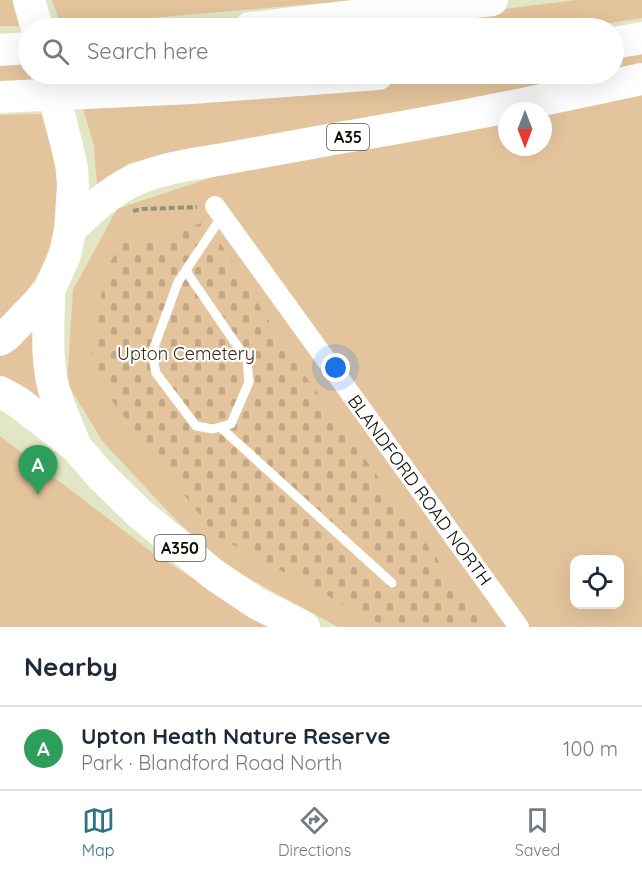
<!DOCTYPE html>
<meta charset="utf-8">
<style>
:root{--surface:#fff;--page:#f2f2f3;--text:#1f2937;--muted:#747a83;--line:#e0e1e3;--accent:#2f7382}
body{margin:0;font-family:Quicksand,sans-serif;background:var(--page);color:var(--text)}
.controls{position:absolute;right:18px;bottom:18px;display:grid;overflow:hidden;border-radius:12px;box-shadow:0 6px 24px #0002}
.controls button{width:54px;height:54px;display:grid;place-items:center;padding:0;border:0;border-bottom:2px solid var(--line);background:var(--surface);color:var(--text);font:30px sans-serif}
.compass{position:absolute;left:498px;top:102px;width:54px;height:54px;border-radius:50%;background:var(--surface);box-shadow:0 6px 24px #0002;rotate:180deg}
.you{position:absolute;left:336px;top:368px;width:21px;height:21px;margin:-15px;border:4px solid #fff;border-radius:50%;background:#1a73e8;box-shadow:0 0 0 9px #1a73e833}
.badge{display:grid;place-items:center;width:39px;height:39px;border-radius:50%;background:var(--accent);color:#fff;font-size:20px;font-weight:700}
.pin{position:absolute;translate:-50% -50px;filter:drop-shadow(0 2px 3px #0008)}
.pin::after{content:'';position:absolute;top:32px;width:21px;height:18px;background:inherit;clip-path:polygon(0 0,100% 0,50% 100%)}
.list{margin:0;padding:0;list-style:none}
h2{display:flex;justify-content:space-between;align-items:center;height:78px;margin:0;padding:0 24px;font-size:26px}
h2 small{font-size:20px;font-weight:400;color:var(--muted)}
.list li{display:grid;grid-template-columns:39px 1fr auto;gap:18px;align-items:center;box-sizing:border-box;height:84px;padding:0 24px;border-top:2px solid var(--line)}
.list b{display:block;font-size:22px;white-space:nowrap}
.list p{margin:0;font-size:20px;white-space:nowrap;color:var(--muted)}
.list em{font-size:20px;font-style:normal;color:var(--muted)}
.icon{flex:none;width:33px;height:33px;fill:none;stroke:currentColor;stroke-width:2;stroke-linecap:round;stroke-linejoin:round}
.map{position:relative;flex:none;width:642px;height:627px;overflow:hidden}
.search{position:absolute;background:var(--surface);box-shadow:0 6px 24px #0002;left:18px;right:18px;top:18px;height:66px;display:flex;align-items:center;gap:15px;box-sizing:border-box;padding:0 21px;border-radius:33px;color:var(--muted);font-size:22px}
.sheet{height:162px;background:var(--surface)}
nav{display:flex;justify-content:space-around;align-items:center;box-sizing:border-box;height:84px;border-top:2px solid var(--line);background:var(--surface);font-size:16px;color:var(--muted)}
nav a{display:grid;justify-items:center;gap:3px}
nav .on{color:var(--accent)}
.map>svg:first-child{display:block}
.grass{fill:#e4c49d;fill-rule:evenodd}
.cemetery{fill:url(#cemetery-stones)}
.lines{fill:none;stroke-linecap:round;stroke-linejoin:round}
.path{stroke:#8e9279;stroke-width:4;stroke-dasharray:6 3;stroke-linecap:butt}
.service{stroke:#fff;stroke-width:9}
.minor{stroke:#fff;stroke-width:20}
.trunk{stroke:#fff;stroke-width:32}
.labels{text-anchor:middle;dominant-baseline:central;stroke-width:4.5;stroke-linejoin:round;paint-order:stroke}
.shield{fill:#fff;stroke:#56574f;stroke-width:1.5}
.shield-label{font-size:16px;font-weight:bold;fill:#0d0f04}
.park-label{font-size:18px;fill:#3a2911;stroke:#fff}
.street-label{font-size:18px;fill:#0d0f04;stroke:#fff}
</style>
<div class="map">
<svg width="642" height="627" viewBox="0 0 642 627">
<defs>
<pattern id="cemetery-stones" width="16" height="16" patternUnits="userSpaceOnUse" patternTransform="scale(1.5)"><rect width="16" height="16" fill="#e4c49d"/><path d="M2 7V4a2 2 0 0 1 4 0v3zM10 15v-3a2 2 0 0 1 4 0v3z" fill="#c2a786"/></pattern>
</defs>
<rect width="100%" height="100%" fill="#e2e6c4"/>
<!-- grass -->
<path class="grass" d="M0 0H12L19 26H0Z
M52 0H355L141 19 60 23Z
M576 0H642V18L578 28H355Z
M642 48V64L614 70V53Z
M0 59 28 62V74H30L32 84 0 85Z
M75 74H183L77 81Z
M468 74H599L460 103 129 163 97 186 94 146 83 109 382 83Z
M642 89V627H338L228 567 176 520 103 442 67 383 73 290 117 209 216 176 507 116V147H543V111ZM574 560H620V604H574Z
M41 114C47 134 53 153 56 173 64 226 43 286 0 319V115Z
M34 326 41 405 0 379V353Z
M0 436 153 553 269 627H0Z"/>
<!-- cemetery -->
<path class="cemetery" d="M206 220 288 352 486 627H386L216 536 109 397 90 348 107 267 122 243 169 239Z"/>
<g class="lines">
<!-- path -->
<path class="path" d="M133 211 143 209 197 207"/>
<!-- service -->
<path class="service" d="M186 271 247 360 249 382 231 424 213 429 196 426 156 373 152 353 178 282 222 216
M220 427 392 583"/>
<!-- minor -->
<path class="minor" d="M215 206 519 627"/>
<!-- trunk -->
<path class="trunk" d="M29 0 37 28
M250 28 492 0
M614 43 642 38
M0 50 28 48
M0 97 192 88 378 74
M70 230C89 211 110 191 135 180 163 168 193 164 223 159 261 152 300 145 339 138 441 121 541 101 642 79
M49 291C49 325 45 361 55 393 60 411 69 428 75 445
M0 340 7 335 49 291 65 255 70 230 73 186 72 168 66 142 49 74
M0 392 18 402 75 446 102 477 139 513 213 574 256 603 304 627"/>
</g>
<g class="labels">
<!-- shield labels -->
<g class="shield">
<rect x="327" y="124" width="42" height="26" rx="4.5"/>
<rect x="154.5" y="535" width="51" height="26" rx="4.5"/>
</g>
<g class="shield-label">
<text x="348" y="137">A35</text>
<text x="180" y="548">A350</text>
</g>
<!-- park labels -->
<g class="park-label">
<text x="186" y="353">Upton Cemetery</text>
</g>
<!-- street labels -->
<g class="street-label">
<text transform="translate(420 490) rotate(54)">BLANDFORD ROAD NORTH</text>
</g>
</g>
</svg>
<div class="controls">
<button><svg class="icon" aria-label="locate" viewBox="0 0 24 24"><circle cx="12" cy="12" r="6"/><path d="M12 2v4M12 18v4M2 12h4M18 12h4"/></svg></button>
</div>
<svg class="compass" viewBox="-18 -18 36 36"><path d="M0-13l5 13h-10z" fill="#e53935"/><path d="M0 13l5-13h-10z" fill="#747a83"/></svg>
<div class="you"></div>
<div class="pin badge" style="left:38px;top:495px;background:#2e9e5b">A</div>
<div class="search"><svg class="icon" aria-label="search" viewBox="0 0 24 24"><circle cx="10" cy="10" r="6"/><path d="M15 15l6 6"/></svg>Search here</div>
</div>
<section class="sheet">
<h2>Nearby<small></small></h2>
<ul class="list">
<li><span class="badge" style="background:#2e9e5b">A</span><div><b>Upton Heath Nature Reserve</b><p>Park · Blandford Road North</p></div><em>100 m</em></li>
</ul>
</section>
<nav>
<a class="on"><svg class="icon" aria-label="map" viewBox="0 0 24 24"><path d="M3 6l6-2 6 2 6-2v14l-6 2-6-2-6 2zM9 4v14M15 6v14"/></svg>Map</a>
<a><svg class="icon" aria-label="directions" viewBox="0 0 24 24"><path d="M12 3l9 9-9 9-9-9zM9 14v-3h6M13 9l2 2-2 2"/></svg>Directions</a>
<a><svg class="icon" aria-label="saved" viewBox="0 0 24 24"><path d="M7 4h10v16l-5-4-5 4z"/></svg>Saved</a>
</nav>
